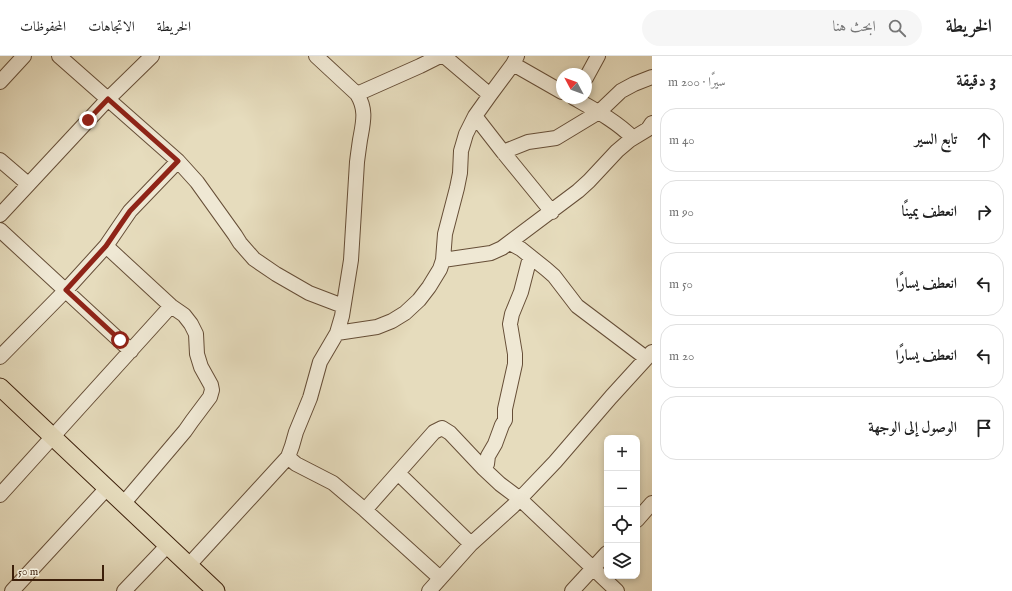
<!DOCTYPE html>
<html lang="ar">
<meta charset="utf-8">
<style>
:root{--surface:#fff;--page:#f6f6f6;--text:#222;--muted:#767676;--line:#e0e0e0}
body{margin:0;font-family:"IM FELL English",Amiri,serif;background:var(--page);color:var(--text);direction:rtl}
.controls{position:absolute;right:12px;bottom:12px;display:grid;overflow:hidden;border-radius:8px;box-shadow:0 2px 6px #0003}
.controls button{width:36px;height:36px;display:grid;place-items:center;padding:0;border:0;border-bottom:1px solid var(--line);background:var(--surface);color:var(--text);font:20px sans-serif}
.compass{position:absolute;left:556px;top:12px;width:36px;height:36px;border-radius:50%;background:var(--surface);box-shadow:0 2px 6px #0003;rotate:311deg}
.scale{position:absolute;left:12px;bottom:10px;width:92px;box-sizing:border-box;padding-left:4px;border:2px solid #3c1f0a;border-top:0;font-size:11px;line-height:14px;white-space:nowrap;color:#3c1f0a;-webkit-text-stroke:3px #efe8d4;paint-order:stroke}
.stop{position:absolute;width:12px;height:12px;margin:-9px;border:3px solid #8f2418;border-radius:50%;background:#fff}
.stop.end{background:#8f2418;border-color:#fff;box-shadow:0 1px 4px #0008}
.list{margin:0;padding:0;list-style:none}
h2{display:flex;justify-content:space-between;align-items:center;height:52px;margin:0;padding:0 16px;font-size:17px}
h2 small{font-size:13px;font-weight:400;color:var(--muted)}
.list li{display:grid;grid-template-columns:26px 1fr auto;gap:12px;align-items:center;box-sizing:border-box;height:64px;margin:0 8px 8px;padding:0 8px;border:1px solid var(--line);border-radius:16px}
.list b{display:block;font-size:15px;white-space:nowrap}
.list em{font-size:13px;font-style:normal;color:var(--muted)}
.icon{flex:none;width:22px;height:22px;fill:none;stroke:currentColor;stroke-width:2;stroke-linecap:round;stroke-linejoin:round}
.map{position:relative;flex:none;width:652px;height:535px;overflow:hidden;direction:ltr}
header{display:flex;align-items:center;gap:24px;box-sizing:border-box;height:56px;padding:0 20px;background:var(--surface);border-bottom:1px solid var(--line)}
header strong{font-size:19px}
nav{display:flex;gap:22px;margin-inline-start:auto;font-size:14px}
.search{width:280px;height:36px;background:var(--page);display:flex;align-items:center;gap:10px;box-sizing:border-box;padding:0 14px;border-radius:22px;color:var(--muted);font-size:15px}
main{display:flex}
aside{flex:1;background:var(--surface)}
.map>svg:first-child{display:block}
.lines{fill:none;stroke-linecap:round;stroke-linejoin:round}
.minor-casing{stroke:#664e37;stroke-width:16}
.major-casing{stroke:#3c1f0a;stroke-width:19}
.minor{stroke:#efe8d4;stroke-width:14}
.major{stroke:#e6dcbd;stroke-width:17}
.route{stroke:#8f2418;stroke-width:5}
</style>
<header>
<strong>الخريطة</strong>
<div class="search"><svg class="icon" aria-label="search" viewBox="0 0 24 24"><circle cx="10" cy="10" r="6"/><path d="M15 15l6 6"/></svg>ابحث هنا</div>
<nav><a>الخريطة</a><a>الاتجاهات</a><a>المحفوظات</a></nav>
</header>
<main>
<aside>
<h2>3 دقيقة<small>سيرًا · 200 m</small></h2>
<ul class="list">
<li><svg class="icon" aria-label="ahead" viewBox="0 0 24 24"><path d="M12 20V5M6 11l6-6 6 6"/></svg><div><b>تابع السير</b></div><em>40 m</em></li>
<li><svg class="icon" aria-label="right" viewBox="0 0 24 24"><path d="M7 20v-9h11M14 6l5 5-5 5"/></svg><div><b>انعطف يمينًا</b></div><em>90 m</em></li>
<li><svg class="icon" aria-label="left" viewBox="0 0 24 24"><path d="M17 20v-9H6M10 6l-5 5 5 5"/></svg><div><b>انعطف يسارًا</b></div><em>50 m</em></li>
<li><svg class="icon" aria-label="left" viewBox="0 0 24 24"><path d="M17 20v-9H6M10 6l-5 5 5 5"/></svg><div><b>انعطف يسارًا</b></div><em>20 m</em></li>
<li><svg class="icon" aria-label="arrive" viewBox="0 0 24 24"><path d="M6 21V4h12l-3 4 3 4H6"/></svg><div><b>الوصول إلى الوجهة</b></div></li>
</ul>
</aside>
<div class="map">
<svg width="652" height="535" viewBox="0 0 652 535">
<rect width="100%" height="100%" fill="#e6dcbd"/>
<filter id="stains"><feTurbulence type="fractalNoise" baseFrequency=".005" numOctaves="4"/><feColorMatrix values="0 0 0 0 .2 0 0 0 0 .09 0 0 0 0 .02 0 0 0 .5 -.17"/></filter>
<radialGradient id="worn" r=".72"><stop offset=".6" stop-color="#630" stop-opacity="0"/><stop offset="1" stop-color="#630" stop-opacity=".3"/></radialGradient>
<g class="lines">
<!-- minor casing -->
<g class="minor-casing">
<path id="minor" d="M59 0 178 105 197 126 235 179 240 187 254 203 276 218 309 237 343 250
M444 0 490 39
M513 8 562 36
M586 22 598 0
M0 26 24 0
M357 38 420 10 440 0
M574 42C595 54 616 65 633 82
M475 60 503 96 552 156
M503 96 528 86 556 82 599 56 621 35 634 28 652 21
M0 104 28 128
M0 159 108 43 152 0
M0 174 131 295
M510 187 521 193 546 213 554 220 577 250 646 302
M106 190 171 250 184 259 191 268 196 278 197 298 201 311 211 329 212 334 210 341 192 365 185 375 123 448
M443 204 491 197 502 192 578 135 589 125 617 95 630 84 648 73 652 67
M337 277 377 271 392 265 405 257 419 244 429 231 440 213 443 204 445 178 457 132 460 117 461 95 466 78 475 60 490 39 513 8 517 0
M0 301 66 234 106 190 121 168 130 155 178 105
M288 401 296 408 333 427 365 454 440 522
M484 413 487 408 488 400 495 388 502 369 505 364V353L515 308V298L510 268 512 258 521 236 530 201
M398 417 471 488
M0 439 171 250
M365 454 434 376 442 372 450 377 484 413 500 428 520 443 617 535
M637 464 652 447
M188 510 288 401 292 390 296 376 310 342 320 306 337 277 342 260 351 204 357 106C358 98 359 91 360 84 363 67 367 54 357 38L316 0
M12 535 107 432
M124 535 167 490
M429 535 471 488 513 450 555 406 611 341 652 296
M572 535 607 497"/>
</g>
<!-- major casing -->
<g class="major-casing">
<path id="major" d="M0 331 216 535"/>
</g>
<!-- minor -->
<use href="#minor" class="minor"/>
<!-- major -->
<use href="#major" class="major"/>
</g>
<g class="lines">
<!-- route -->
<path class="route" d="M88 64 108 43 178 105 130 155 121 168 106 190 66 234 120 284"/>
</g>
<rect width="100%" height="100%" filter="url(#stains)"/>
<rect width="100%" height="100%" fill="url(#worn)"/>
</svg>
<div class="controls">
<button>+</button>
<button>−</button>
<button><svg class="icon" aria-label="locate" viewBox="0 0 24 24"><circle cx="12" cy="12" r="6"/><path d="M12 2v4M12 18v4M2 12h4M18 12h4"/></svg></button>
<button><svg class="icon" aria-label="layers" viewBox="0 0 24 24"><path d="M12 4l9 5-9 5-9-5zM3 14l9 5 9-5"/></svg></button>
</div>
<svg class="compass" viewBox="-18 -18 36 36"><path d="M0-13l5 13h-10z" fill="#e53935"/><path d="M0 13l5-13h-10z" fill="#767676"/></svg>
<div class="scale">50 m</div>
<div class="stop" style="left:120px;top:284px"></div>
<div class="stop end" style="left:88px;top:64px"></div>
</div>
</main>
